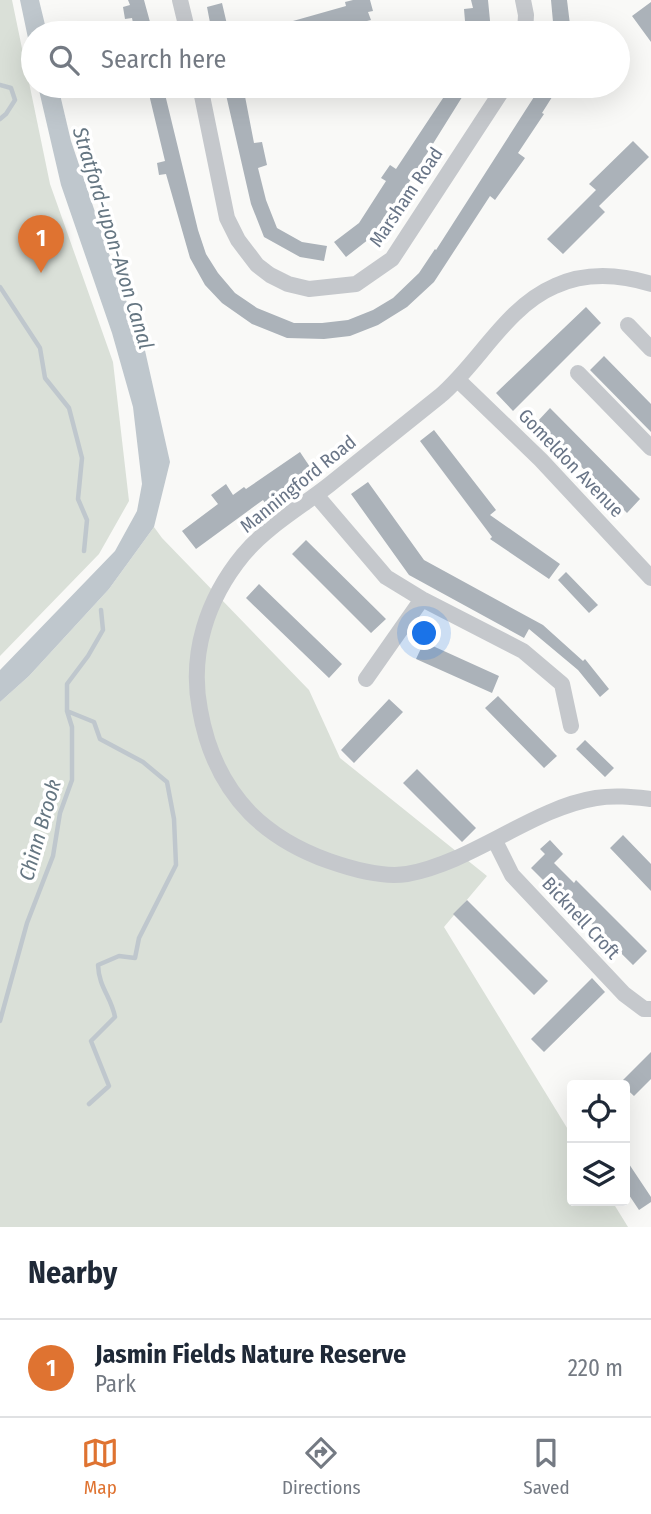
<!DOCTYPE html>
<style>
:root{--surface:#fff;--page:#f6f6f7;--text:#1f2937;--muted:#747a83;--line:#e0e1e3;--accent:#df7331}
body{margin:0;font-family:"Fira Sans Condensed",sans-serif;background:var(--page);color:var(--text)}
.controls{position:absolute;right:21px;bottom:21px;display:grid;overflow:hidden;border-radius:7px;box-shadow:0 7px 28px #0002}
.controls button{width:63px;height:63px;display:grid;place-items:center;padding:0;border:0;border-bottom:2px solid var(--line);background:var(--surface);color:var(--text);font:35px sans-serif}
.you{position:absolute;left:425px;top:634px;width:24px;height:24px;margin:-18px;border:5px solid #fff;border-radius:50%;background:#1a73e8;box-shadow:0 0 0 10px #1a73e833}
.badge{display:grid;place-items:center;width:46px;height:46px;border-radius:50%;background:var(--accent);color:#fff;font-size:23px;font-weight:700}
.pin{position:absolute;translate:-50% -58px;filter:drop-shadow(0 2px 4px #0008)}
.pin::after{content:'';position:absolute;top:37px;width:24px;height:21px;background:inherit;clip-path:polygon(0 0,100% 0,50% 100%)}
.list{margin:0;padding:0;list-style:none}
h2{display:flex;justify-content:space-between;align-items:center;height:91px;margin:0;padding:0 28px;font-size:30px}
h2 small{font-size:23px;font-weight:400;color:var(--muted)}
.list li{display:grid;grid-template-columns:46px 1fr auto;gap:21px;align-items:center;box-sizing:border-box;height:98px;padding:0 28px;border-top:2px solid var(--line)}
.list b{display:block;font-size:26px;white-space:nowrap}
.list p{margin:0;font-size:23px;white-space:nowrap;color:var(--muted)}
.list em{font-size:23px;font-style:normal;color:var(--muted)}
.icon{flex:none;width:38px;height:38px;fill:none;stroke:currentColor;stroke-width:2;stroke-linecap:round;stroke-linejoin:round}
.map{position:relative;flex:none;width:651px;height:1227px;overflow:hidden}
.search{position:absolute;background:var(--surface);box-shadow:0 7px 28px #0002;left:21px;right:21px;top:21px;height:77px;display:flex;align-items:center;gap:18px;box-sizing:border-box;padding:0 24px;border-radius:38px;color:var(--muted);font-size:26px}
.sheet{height:189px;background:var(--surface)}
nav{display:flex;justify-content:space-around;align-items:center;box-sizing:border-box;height:98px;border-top:2px solid var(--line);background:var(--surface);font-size:19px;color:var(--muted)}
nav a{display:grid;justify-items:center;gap:4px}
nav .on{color:var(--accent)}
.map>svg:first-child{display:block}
.green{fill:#dae0d8}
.water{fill:#bfc7cd}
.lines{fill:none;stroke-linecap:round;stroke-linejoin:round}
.stream{stroke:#bfc7cd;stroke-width:4.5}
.building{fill:#abb2b9}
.street{stroke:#c5c8cc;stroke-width:16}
.labels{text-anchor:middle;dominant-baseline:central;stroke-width:7;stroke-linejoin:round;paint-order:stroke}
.street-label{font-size:19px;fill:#697587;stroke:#fff}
.water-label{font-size:21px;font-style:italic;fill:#657682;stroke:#fff}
</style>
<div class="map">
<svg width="651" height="1227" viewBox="0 0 651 1227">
<rect width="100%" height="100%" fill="#f9f9f7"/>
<!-- green -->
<path class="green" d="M0 0H12L50 184 113 362 129 501 99 554 0 656Z
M154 527 162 538 309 690 340 758 487 876 444 927 572 1136V1201H612L628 1227H0V702L29 676 109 589Z"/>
<!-- water -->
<path class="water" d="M20 0H39L47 33H33V62Z
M38 86H58L71 141 117 277 144 346 170 462 154 527 109 589 29 676 0 702V670L115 551 137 511 142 484 133 407 112 333 61 185Z"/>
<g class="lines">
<!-- stream -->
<path class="stream" d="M0 85 11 88 15 100 6 114 0 119
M0 287 40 348 45 378 69 408 82 458 78 499 87 520 84 551
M67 711 94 722 100 739 143 762 167 782 174 819 176 865 139 938 135 958 119 956 98 965C99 988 111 996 115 1017L91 1041 109 1086 89 1104
M0 1021 27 923 53 856 60 813 72 780V727L67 711V684L88 656 103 630 101 610"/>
</g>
<!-- building -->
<path class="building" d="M128 0H144L153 33H135L132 18 125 19 123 7 130 5Z
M353 0H370L373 11 368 12 371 20 347 26 349 33H297L293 21 346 6 345 2Z
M471 0H488L491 31 474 32 473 21H465L464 9 473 8Z
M551 0H567L571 33H554Z
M651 2V42L632 16Z
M222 3 229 33H212L207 7Z
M147 86H163L198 230 206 254 218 273 235 293 257 308 294 323H322L348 320 373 310 393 298 419 273 435 249 436 250 541 86H559L542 113 544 114 518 153 525 158 495 200 490 196 434 282 407 307 378 325 350 336 324 339 287 338 252 324 222 303 205 285 190 258 166 174 159 175 157 163 165 161Z
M224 86H243L254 143 262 142 267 165 258 168 266 200 277 228 302 242 327 246 324 261 300 257 264 237 251 204Z
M451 86H469L378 232 346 257 334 242 359 223 386 181 381 178 390 165 396 169Z
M633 141 649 157 599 206 605 212 563 254 547 239 596 190 589 184Z
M586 307 601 323 513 411 496 393Z
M604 356 651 404V432L590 370Z
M550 408 640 499 627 513 537 422Z
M434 430 496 510 490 515 560 564 549 579 490 539 492 537 420 441Z
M300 452 312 470 265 503 263 500 196 549 182 531 218 504 211 495 226 484 233 495 244 487 246 489Z
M368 482 424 560 543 625 583 661 585 659 609 689 600 697 578 670 529 629 524 638 409 575 351 494Z
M306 540 386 619 371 633 292 554Z
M566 572 598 605 589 613 558 580Z
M259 584 342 664 329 678 246 598Z
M424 642 499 676 492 693 416 659Z
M498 696 557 756 544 768 485 708Z
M389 699 403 712 354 763 341 750Z
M585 740 614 768 605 777 576 749Z
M417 769 476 828 462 842 403 783Z
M623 835 651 864V891L610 848Z
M550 840 563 854 554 863 574 883 576 880 647 951 633 965 555 888 553 890 531 868 545 854 540 849Z
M467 900 548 981 534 995 453 914Z
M592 978 605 992 544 1052 531 1039Z
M651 1052V1079L634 1096 620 1083Z
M625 1158 651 1197V1202L639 1210 625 1189Z"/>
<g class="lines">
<!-- street -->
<path class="street" d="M180 0 188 33
M523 0 526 15 525 33
M200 86 227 218 238 240 257 265 270 275 288 284 309 289 356 284 392 259 505 86
M651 284C620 274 585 272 555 286 506 307 479 363 440 396 403 426 366 455 329 485 301 507 266 527 243 555 207 599 189 654 200 710 207 750 222 784 250 813 272 835 301 851 329 861 352 869 382 878 407 874 473 862 533 808 596 798 615 795 632 797 651 799
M628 325 651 349
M578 373 651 448
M458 380 541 460 651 578
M316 495 386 577 422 599 523 651 562 684 571 726
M366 679 422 599
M495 841 512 875 624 994 644 1009H651"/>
</g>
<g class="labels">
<!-- street labels -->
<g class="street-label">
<text transform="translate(406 197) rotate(-56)">Marsham Road</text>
<text transform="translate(571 463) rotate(46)">Gomeldon Avenue</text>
<text transform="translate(298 484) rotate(-39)">Manningford Road</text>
<text transform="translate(581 918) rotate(47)">Bicknell Croft</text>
</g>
<!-- water labels -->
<g class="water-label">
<text transform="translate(113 238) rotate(73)">Stratford-upon-Avon Canal</text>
<text transform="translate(40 830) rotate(-74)">Chinn Brook</text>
</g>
</g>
</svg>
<div class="controls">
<button><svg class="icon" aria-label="locate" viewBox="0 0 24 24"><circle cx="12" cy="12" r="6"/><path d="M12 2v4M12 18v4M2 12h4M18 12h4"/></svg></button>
<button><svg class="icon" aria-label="layers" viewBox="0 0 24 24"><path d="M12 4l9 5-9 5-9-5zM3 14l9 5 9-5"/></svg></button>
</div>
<div class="you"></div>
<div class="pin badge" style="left:41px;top:273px">1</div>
<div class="search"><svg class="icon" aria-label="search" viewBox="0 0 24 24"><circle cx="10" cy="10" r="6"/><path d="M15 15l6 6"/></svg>Search here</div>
</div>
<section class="sheet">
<h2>Nearby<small></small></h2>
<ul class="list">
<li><span class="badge">1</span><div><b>Jasmin Fields Nature Reserve</b><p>Park</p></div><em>220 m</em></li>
</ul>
</section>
<nav>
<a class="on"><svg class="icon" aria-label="map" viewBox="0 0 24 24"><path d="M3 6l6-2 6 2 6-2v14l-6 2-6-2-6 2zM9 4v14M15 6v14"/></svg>Map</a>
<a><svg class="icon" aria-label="directions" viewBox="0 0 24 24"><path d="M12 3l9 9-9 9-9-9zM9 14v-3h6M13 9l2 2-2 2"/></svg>Directions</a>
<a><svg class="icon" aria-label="saved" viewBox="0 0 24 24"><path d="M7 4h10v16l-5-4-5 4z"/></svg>Saved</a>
</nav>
